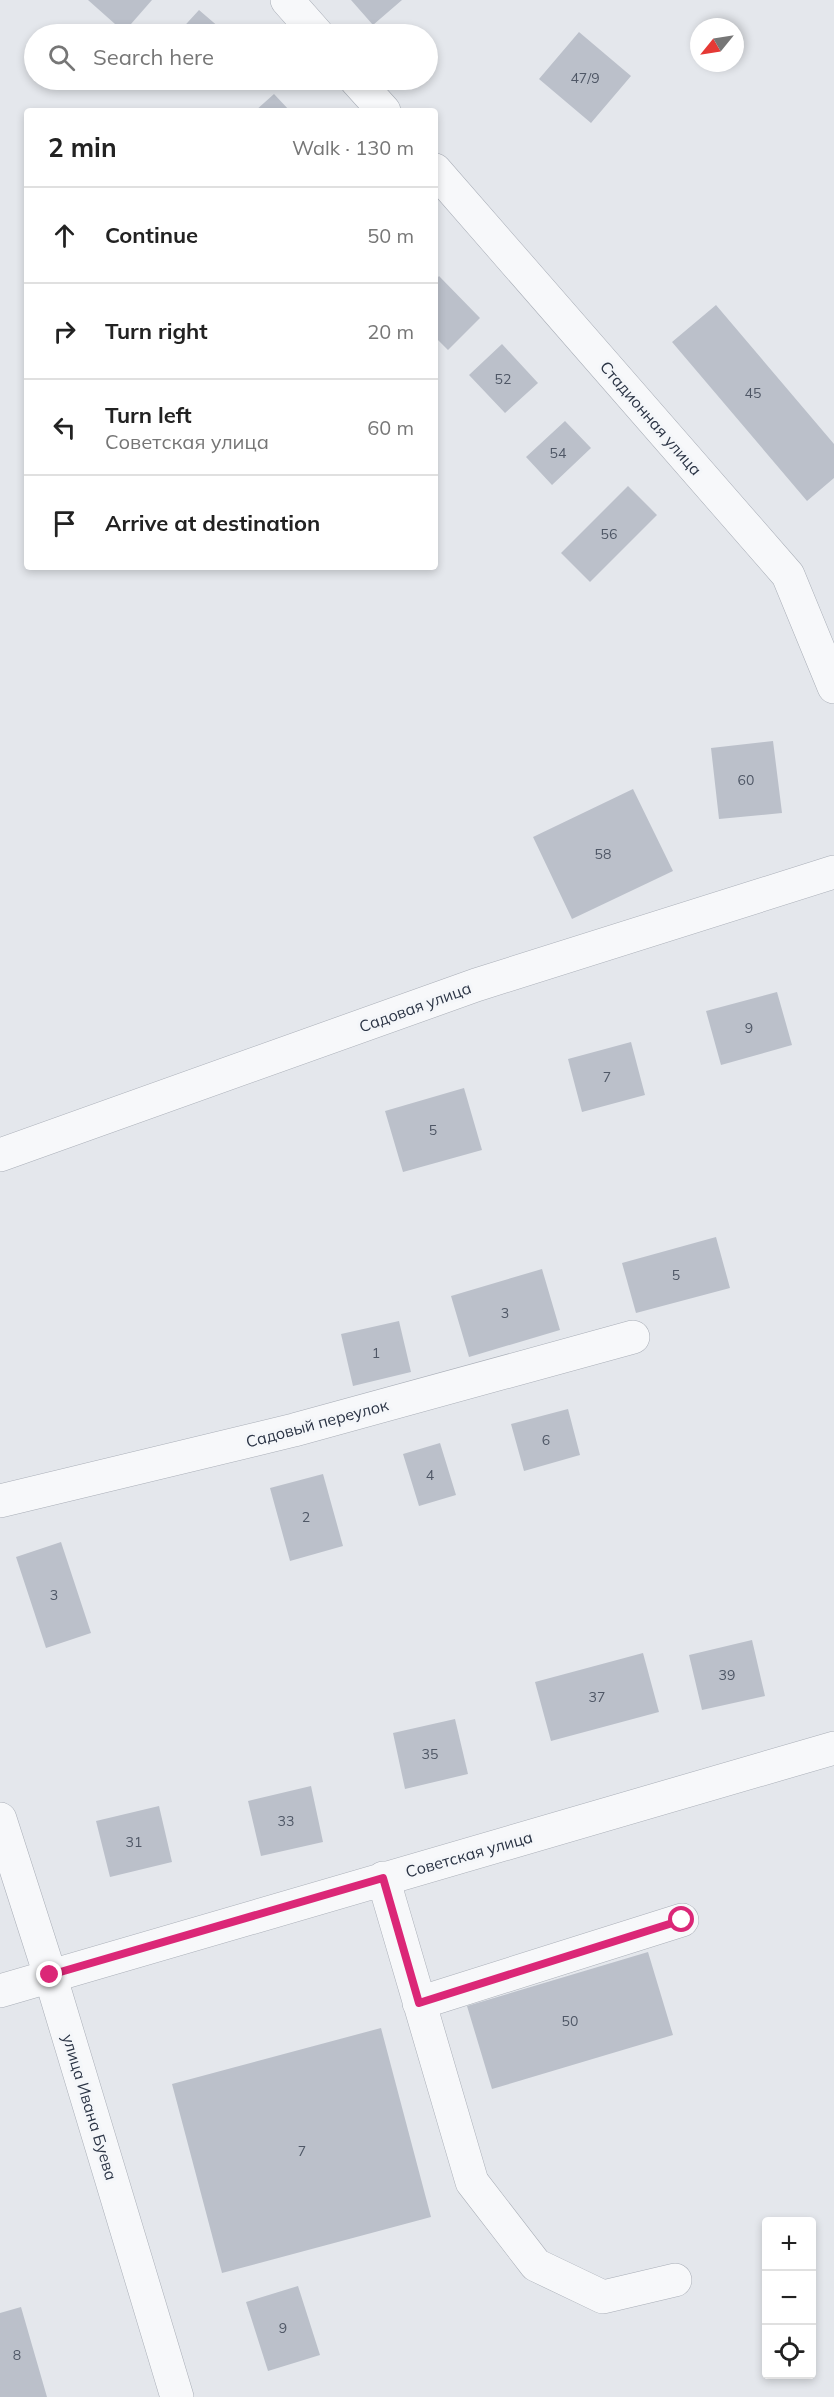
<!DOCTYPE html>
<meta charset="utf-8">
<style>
:root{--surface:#fff;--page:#f2f2f2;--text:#222;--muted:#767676;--line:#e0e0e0}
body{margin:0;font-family:Mulish,sans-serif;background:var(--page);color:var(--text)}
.controls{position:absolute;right:18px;bottom:18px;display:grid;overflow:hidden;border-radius:6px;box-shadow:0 3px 9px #0003}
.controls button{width:54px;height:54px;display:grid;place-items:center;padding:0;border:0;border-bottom:2px solid var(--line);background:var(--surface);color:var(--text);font:30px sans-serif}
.compass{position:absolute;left:690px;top:18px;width:54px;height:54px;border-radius:50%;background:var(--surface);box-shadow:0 3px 9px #0003;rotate:240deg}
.stop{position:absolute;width:18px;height:18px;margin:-14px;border:4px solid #db2777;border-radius:50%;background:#fff}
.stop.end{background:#db2777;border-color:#fff;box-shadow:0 2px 6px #0008}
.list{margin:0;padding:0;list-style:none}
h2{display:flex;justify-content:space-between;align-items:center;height:78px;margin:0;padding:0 24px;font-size:26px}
h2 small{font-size:20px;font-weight:400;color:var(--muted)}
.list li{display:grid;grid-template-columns:39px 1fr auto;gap:18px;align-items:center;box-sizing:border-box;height:96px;padding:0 24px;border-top:2px solid var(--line)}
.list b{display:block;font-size:22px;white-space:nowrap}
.list p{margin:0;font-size:20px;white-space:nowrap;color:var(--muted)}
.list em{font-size:20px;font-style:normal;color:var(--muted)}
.icon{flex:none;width:33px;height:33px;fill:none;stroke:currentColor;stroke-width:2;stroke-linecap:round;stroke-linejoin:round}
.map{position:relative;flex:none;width:834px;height:2397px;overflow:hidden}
.search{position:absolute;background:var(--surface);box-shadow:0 3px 9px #0003;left:24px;top:24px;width:414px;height:66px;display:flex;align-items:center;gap:15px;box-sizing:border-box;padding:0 21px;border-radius:33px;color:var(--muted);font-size:22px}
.panel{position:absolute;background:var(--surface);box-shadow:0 3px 9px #0003;left:24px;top:108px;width:414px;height:462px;border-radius:6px}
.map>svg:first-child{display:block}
.building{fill:#bbc0ca}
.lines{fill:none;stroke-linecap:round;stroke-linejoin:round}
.minor-casing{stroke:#a9aeb7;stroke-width:34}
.minor{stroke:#f7f8fa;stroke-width:33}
.route{stroke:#db2777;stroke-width:8}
.labels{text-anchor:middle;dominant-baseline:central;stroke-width:6;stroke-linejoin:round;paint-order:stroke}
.number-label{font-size:14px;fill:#4f5766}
.street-label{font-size:16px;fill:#2b3445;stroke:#f4f6f9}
</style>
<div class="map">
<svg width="834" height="2397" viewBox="0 0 834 2397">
<rect width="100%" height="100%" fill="#e4e7ec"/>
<!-- building -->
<path class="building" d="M88 0H152L124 32Z
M351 0H402L373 25Z
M199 10 227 34H177Z
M579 32 631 76 591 123 539 79Z
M274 94 290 111H255Z
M439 276 480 318 448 350 435 337V281Z
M716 305 834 444V478L807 501 672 342Z
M502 344 538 383 505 413 469 375Z
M565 421 591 448 552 485 526 457Z
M628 486 657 515 590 582 561 553Z
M773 741 782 813 719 819 711 748Z
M633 789 673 871 572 919 533 837Z
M777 992 792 1045 721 1065 706 1011Z
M631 1042 645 1095 582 1112 568 1059Z
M464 1088 482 1150 403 1172 385 1111Z
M716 1237 730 1288 636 1313 622 1263Z
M542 1269 560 1330 469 1357 451 1296Z
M399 1321 411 1372 353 1386 341 1334Z
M568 1409 580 1455 524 1471 511 1424Z
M440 1443 456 1495 419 1506 403 1454Z
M323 1474 343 1546 290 1561 270 1488Z
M61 1542 91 1633 46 1648 16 1557Z
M752 1640 765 1696 702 1710 689 1655Z
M643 1653 659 1712 551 1741 535 1682Z
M455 1719 468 1774 405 1789 393 1733Z
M311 1786 323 1842 261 1856 248 1801Z
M159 1806 172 1862 110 1877 96 1821Z
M648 1952 673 2035 492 2089 467 2006Z
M381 2028 431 2217 222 2273 172 2084Z
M298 2286 320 2355 268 2371 246 2302Z
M21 2307 47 2397H0V2313Z"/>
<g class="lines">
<!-- minor casing -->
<g class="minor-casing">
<path id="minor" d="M287 0 317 34
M356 80 384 111
M435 170 788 575 834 687
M0 1155 476 985 834 872
M0 1501 294 1430 633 1337
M0 1819 50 1975 177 2397
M383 1878 472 2182 536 2265 603 2297 675 2280
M0 1991 834 1748
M419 2003 682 1920"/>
</g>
<!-- minor -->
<use href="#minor" class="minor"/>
</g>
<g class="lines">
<!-- route -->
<path class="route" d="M50 1975 383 1878 419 2003 682 1920"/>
</g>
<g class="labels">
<!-- number labels -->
<g class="number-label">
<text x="585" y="78">47/9</text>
<text x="503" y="379">52</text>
<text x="753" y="393">45</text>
<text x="558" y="453">54</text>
<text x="609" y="534">56</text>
<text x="746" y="780">60</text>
<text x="603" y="854">58</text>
<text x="749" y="1028">9</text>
<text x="607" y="1077">7</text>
<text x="433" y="1130">5</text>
<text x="676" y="1275">5</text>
<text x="505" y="1313">3</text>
<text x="376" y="1353">1</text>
<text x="546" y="1440">6</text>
<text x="430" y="1475">4</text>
<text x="306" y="1517">2</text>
<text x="54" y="1595">3</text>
<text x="727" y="1675">39</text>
<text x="597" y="1697">37</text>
<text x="430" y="1754">35</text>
<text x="286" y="1821">33</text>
<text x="134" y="1842">31</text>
<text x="570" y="2021">50</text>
<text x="302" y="2151">7</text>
<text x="283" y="2328">9</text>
<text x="17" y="2355">8</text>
</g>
<!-- street labels -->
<g class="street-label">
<text transform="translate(651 418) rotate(49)">Стадионная улица</text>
<text transform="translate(415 1007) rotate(-20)">Садовая улица</text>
<text transform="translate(317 1423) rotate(-15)">Садовый переулок</text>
<text transform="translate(469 1854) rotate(-16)">Советская улица</text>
<text transform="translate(90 2107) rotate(73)">улица Ивана Буева</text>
</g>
</g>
</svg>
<div class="controls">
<button>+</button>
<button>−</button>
<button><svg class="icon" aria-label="locate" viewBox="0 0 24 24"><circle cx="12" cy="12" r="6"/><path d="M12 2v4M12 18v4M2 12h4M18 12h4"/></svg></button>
</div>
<svg class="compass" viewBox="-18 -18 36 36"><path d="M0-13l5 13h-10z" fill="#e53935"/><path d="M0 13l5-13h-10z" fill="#767676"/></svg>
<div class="stop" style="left:682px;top:1920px"></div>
<div class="stop end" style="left:50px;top:1975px"></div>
<div class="search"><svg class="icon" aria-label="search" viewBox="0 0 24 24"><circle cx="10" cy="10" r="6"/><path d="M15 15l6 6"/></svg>Search here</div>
<section class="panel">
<h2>2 min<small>Walk · 130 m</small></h2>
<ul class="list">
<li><svg class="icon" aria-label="ahead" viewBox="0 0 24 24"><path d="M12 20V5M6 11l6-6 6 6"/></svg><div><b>Continue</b></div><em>50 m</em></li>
<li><svg class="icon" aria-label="right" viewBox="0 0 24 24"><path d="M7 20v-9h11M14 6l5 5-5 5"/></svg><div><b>Turn right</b></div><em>20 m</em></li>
<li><svg class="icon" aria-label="left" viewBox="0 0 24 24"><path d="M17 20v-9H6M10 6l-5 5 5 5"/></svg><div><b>Turn left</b><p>Советская улица</p></div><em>60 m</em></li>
<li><svg class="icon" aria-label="arrive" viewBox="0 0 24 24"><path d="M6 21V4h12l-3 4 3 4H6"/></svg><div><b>Arrive at destination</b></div></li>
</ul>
</section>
</div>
